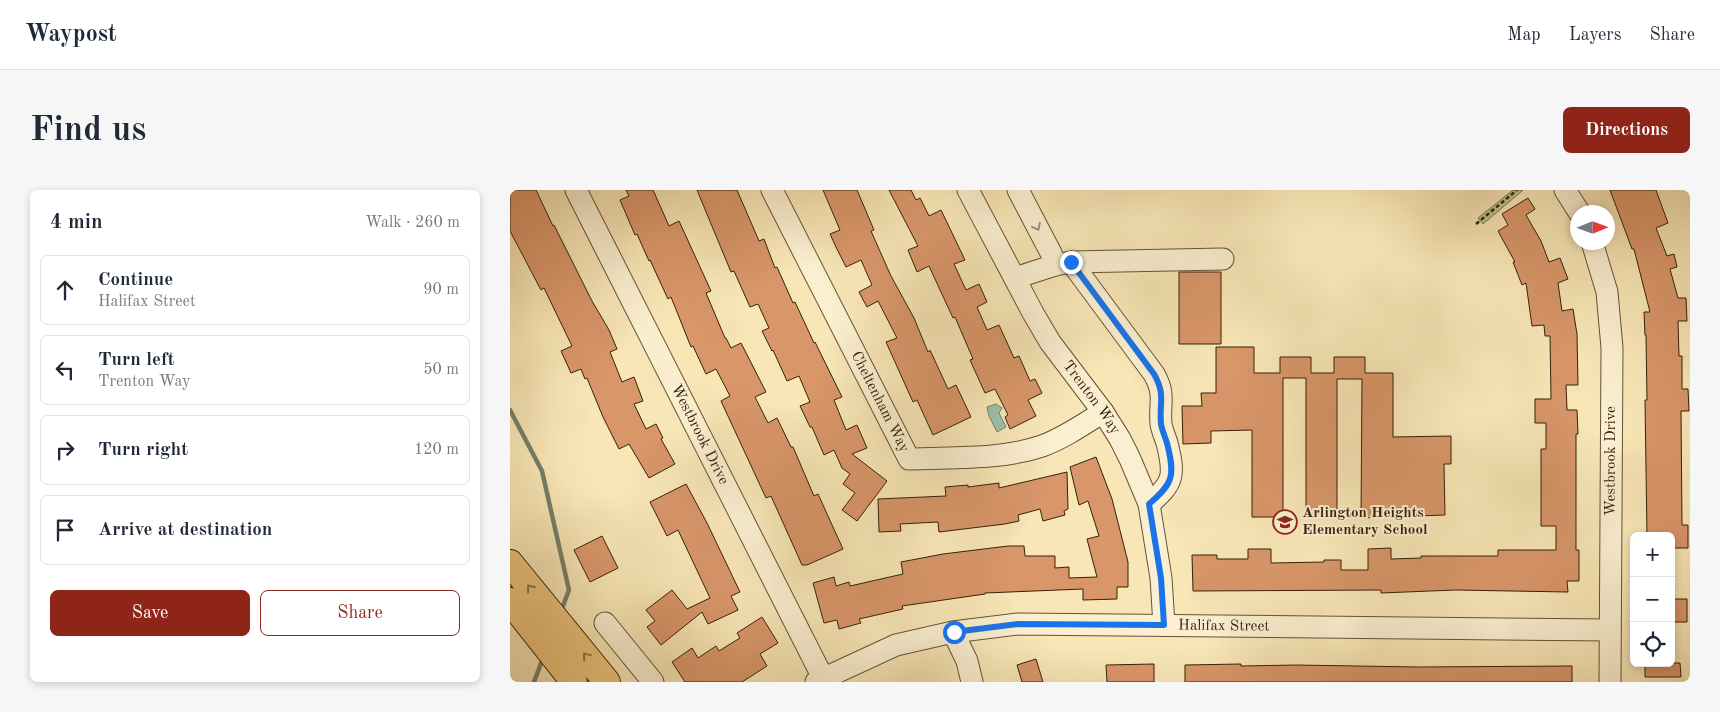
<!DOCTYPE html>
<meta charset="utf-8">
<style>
:root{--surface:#fff;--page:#f6f6f7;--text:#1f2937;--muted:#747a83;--line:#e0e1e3;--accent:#8f2418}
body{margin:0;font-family:"Old Standard TT",serif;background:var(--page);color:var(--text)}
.controls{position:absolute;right:15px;bottom:15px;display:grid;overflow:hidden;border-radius:8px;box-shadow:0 2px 8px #0003}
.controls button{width:45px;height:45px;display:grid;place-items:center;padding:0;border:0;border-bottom:1px solid var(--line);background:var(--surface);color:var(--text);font:25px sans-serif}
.compass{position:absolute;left:1060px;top:15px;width:45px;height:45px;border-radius:50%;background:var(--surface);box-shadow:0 2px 8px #0003;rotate:89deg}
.stop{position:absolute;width:15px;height:15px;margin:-11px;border:4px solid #1a73e8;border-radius:50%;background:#fff}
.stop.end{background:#1a73e8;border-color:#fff;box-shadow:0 1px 5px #0008}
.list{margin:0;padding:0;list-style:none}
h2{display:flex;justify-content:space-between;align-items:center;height:65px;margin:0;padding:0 20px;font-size:21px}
h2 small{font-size:16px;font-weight:400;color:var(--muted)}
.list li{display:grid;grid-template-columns:32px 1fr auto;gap:15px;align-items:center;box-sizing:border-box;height:70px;margin:0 10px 10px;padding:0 10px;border:1px solid var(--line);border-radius:8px}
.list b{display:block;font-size:19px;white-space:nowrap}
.list p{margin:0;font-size:16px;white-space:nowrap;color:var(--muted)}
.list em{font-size:16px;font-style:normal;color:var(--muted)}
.actions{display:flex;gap:10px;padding:15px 20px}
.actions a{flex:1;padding:11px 0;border:1px solid var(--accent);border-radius:8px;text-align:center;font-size:18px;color:var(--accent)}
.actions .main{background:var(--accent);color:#fff}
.icon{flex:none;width:28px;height:28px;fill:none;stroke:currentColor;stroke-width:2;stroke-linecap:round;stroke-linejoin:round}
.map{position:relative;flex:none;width:1180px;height:492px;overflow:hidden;border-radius:8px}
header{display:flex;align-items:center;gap:30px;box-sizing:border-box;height:70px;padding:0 25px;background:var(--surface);border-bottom:1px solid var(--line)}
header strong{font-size:24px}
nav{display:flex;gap:28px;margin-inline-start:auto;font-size:18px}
.intro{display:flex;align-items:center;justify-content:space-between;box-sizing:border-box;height:120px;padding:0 30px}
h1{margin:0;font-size:35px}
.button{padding:12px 22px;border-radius:8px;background:var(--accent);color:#fff;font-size:18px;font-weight:700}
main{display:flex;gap:30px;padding:0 30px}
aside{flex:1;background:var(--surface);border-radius:8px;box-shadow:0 2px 8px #0003}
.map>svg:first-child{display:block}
.green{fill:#b9c691;stroke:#77734d}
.water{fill:#9ec0ab;stroke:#74806a}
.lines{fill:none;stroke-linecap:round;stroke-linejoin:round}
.stream{stroke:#74806a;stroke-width:4.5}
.building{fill:#d89669;stroke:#352009}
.minor-casing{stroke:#665234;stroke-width:23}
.major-casing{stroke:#352009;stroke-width:28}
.path{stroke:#352009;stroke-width:2.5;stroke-dasharray:4 2.5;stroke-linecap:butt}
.minor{stroke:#faefd0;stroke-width:21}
.major{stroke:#ecc37b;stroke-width:26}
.oneway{stroke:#a19276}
.oneway2{stroke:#907242}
.route{stroke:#1a73e8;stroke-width:6}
.labels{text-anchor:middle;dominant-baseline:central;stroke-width:4;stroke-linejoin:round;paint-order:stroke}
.street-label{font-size:15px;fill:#352009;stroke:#faefd0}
.poi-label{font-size:15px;font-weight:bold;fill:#352009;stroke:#faefd0;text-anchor:start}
</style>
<header>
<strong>Waypost</strong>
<nav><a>Map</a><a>Layers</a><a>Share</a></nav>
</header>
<div class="intro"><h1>Find us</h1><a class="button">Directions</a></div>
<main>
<aside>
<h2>4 min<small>Walk · 260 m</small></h2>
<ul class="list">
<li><svg class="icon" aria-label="ahead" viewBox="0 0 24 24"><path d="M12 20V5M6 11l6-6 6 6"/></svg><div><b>Continue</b><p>Halifax Street</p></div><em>90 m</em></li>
<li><svg class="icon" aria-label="left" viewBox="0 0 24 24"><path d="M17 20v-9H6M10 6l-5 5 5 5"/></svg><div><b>Turn left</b><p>Trenton Way</p></div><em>50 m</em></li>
<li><svg class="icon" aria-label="right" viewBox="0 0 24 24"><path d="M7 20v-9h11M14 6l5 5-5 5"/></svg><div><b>Turn right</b></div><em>120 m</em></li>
<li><svg class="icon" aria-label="arrive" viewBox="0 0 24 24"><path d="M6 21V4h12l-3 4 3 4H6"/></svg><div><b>Arrive at destination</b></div></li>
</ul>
<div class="actions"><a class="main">Save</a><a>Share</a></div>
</aside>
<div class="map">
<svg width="1180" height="492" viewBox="0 0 1180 492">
<rect width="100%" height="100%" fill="#f8e6b6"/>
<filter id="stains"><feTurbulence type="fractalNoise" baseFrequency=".004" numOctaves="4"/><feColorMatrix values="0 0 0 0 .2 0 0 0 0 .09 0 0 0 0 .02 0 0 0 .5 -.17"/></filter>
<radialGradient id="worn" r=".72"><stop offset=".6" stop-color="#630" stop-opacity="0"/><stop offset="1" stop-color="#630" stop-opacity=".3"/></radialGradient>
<!-- green -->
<path class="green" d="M1003 0H1013L973 34 968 28Z"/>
<!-- water -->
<path class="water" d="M486 214 492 218 489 223 496 237 487 242 479 226 477 217Z"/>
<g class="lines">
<!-- stream -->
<path class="stream" d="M0 220 32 281 59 400 51 421
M24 492 33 468"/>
</g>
<!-- building -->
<path class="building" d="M0 0H26L43 36 44 35 82 111 99 140 107 159 100 162 112 192 124 187 133 211 124 214 136 239 146 234 153 248 151 249 165 274 139 288 119 254 109 259 93 227 77 188 75 189 71 179 61 183 51 161 62 156 34 98 31 100 0 41Z
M116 0H143L159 36 169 31 201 101 196 103 215 148H216L221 158 231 153 256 202 245 207 258 233 267 228 281 257H283L304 306 308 304 333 359 297 375H292L261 306 256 308 211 211 220 206 206 179 196 184 183 156 181 157 161 107 158 109 140 70 139 71 127 44 125 45 110 10 119 6Z
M187 0H227L249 51 254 49 265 78 267 77 283 113 285 112 304 153 305 152 332 207 324 210 336 240 347 235 357 258 342 264 377 291 347 331 332 320 345 303 333 294 340 284 332 278 324 260 314 265 302 237H300L290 216 300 212 289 186 277 191 263 160 262 161 252 141 259 138 248 114 240 117 224 81 221 82Z
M313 0H347L364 40 361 41 381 86 404 128 418 162 420 160 438 199 446 195 461 227 423 245 407 210 403 212 376 152 387 148 368 111 357 117 349 102 362 95 351 70 336 77 326 57 320 44 330 40Z
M379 0H401L406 10 410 8 419 26 431 20 455 70 444 74 456 100 469 94 477 112 467 117 477 140 489 135 504 168 509 166 520 191 525 189 532 203 518 210 526 226 500 239 495 227 498 225 485 199 475 203 460 170 463 169 445 127 443 128 419 76 407 82 398 60 408 56Z
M1100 0H1146L1158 33 1146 38 1157 66 1164 64 1167 77 1160 79 1168 108H1176L1177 131H1168L1169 166H1172V199H1178L1179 221H1171L1172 335H1178V358H1161V346H1137L1135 210H1137L1136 145H1135L1134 122H1140L1124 59H1122Z
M1018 8 1025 19 1016 25 1031 51 1039 72 1050 68 1058 89 1048 93 1052 121 1063 119 1067 144 1068 195H1056L1057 220H1067L1068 244H1066V360H1069V391H1057L1058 402 945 400 871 403V400L683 401 682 365H707V369H738V359H761V373L814 372V370H831V380H858V359L881 358V369L911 368V366H988V360H1046V336H1031V259H1036V233H1025V209H1041L1040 146H1035L1034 135 1022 136 1016 93 1012 95 1003 72H1005L988 41 998 35 992 24Z
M669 82H711V154H669Z
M706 157H744V183H770V167H801V183H824V167H855V183H883V247L941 246V274H934L935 325 851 328 852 189H827V327H796V188H773V327H742V240L701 241V253L673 254 672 216H692L691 203H706Z
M586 267 602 309 618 372V397H607V409L573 410V399L475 403V404L392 416 393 419 349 429 351 433 329 439 327 430 314 433 303 393 324 387 326 396 339 392 340 396 393 384 391 372 433 364 498 356H514L515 366H545V378L559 377V388L587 387 577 349 589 346 578 311 569 315 560 277Z
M557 282 558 319 554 321 555 325 533 331 530 319 508 325 509 331 495 334 429 342 428 332 390 334 391 341 369 342 368 309 436 306 435 297 458 295V297L489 293V298Z
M176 294 197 333 230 402 221 406 228 420 198 434 192 422 151 455 137 437 145 431 136 420 162 400 177 419 200 408 168 340 157 346 140 312Z
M92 346 108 378 80 392 64 360Z
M1161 409H1177V432H1161Z
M252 427 268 453 250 464 257 476 232 492H175L162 472 182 458 188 468 206 456 209 461 230 448 227 443Z
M526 469 533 492H512L507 475Z
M1135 473H1170L1171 487H1135Z
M644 474V492H597L596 475Z
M731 474V476L786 475 909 477 1062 476V492H675V475Z"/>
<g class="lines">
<!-- minor casing -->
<g class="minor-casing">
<g id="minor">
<path id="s1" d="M66 0 313 488"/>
<path id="s2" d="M262 0 399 269C443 267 491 270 532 256 554 248 574 234 593 222"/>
<path id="s3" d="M458 0 523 123 540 152 593 222 610 249 620 269 639 314 651 388 654 435"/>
<path d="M508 0 541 63 545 75"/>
<path d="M1055 0 1069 22"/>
<path d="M1082 52 1097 102 1102 158 1100 492"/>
<path d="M561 72 644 184C656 205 649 213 651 234 652 240 655 247 657 253 665 285 664 293 639 314"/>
<path d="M505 88 545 75 561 72 713 69"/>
<path d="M95 433 143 492"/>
<path d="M443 442 457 471 462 492"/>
<path id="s4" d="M306 492 386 455 443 442 508 434 1100 440"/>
</g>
</g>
<!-- major casing -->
<g class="major-casing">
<path id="major" d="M0 373 97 492
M0 411 64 492"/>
</g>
<!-- path -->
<path class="path" d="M966 34 1007 0"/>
<!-- minor -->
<use href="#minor" class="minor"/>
<!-- major -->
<use href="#major" class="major"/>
</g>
<!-- one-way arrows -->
<defs><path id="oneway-chevron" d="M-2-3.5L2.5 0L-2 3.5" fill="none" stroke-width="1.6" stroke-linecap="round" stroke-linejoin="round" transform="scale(1.25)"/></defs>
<use class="oneway" href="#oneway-chevron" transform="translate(527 37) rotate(63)"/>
<g class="oneway2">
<use href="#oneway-chevron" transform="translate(20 398) rotate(-128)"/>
<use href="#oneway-chevron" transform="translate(76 466) rotate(-130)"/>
</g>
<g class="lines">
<!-- route -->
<path class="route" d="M444 442 508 434 654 435 651 388 639 314C664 293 665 285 657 253 655 247 652 240 651 234 649 213 656 205 644 184L561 72"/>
</g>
<!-- icons -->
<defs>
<g id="school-ring" transform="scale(1.25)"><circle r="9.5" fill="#faefd0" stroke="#8f2418" stroke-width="1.5"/><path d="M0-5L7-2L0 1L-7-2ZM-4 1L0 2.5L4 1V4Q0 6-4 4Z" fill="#8f2418"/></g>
</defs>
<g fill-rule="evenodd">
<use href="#school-ring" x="775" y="332"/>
</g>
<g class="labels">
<!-- street labels -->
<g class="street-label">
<text stroke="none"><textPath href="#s3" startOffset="242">Trenton Way</textPath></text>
<text stroke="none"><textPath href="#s2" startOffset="238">Cheltenham Way</textPath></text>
<text stroke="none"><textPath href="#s1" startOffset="274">Westbrook Drive</textPath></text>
<text transform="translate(1101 271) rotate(-90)">Westbrook Drive</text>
<text stroke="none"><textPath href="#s4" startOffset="418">Halifax Street</textPath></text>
</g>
<!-- poi labels -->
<g class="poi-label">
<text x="792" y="323">Arlington Heights<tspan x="792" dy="17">Elementary School</tspan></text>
</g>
</g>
<rect width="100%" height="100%" filter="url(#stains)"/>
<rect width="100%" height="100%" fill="url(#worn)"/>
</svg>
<div class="controls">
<button>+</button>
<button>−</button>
<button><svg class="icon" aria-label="locate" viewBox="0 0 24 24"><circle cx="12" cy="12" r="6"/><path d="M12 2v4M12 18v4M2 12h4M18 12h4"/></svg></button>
</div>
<svg class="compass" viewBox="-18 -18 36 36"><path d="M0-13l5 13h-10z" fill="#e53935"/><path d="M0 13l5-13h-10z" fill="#747a83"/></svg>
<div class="stop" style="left:444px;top:442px"></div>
<div class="stop end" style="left:561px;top:72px"></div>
</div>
</main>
